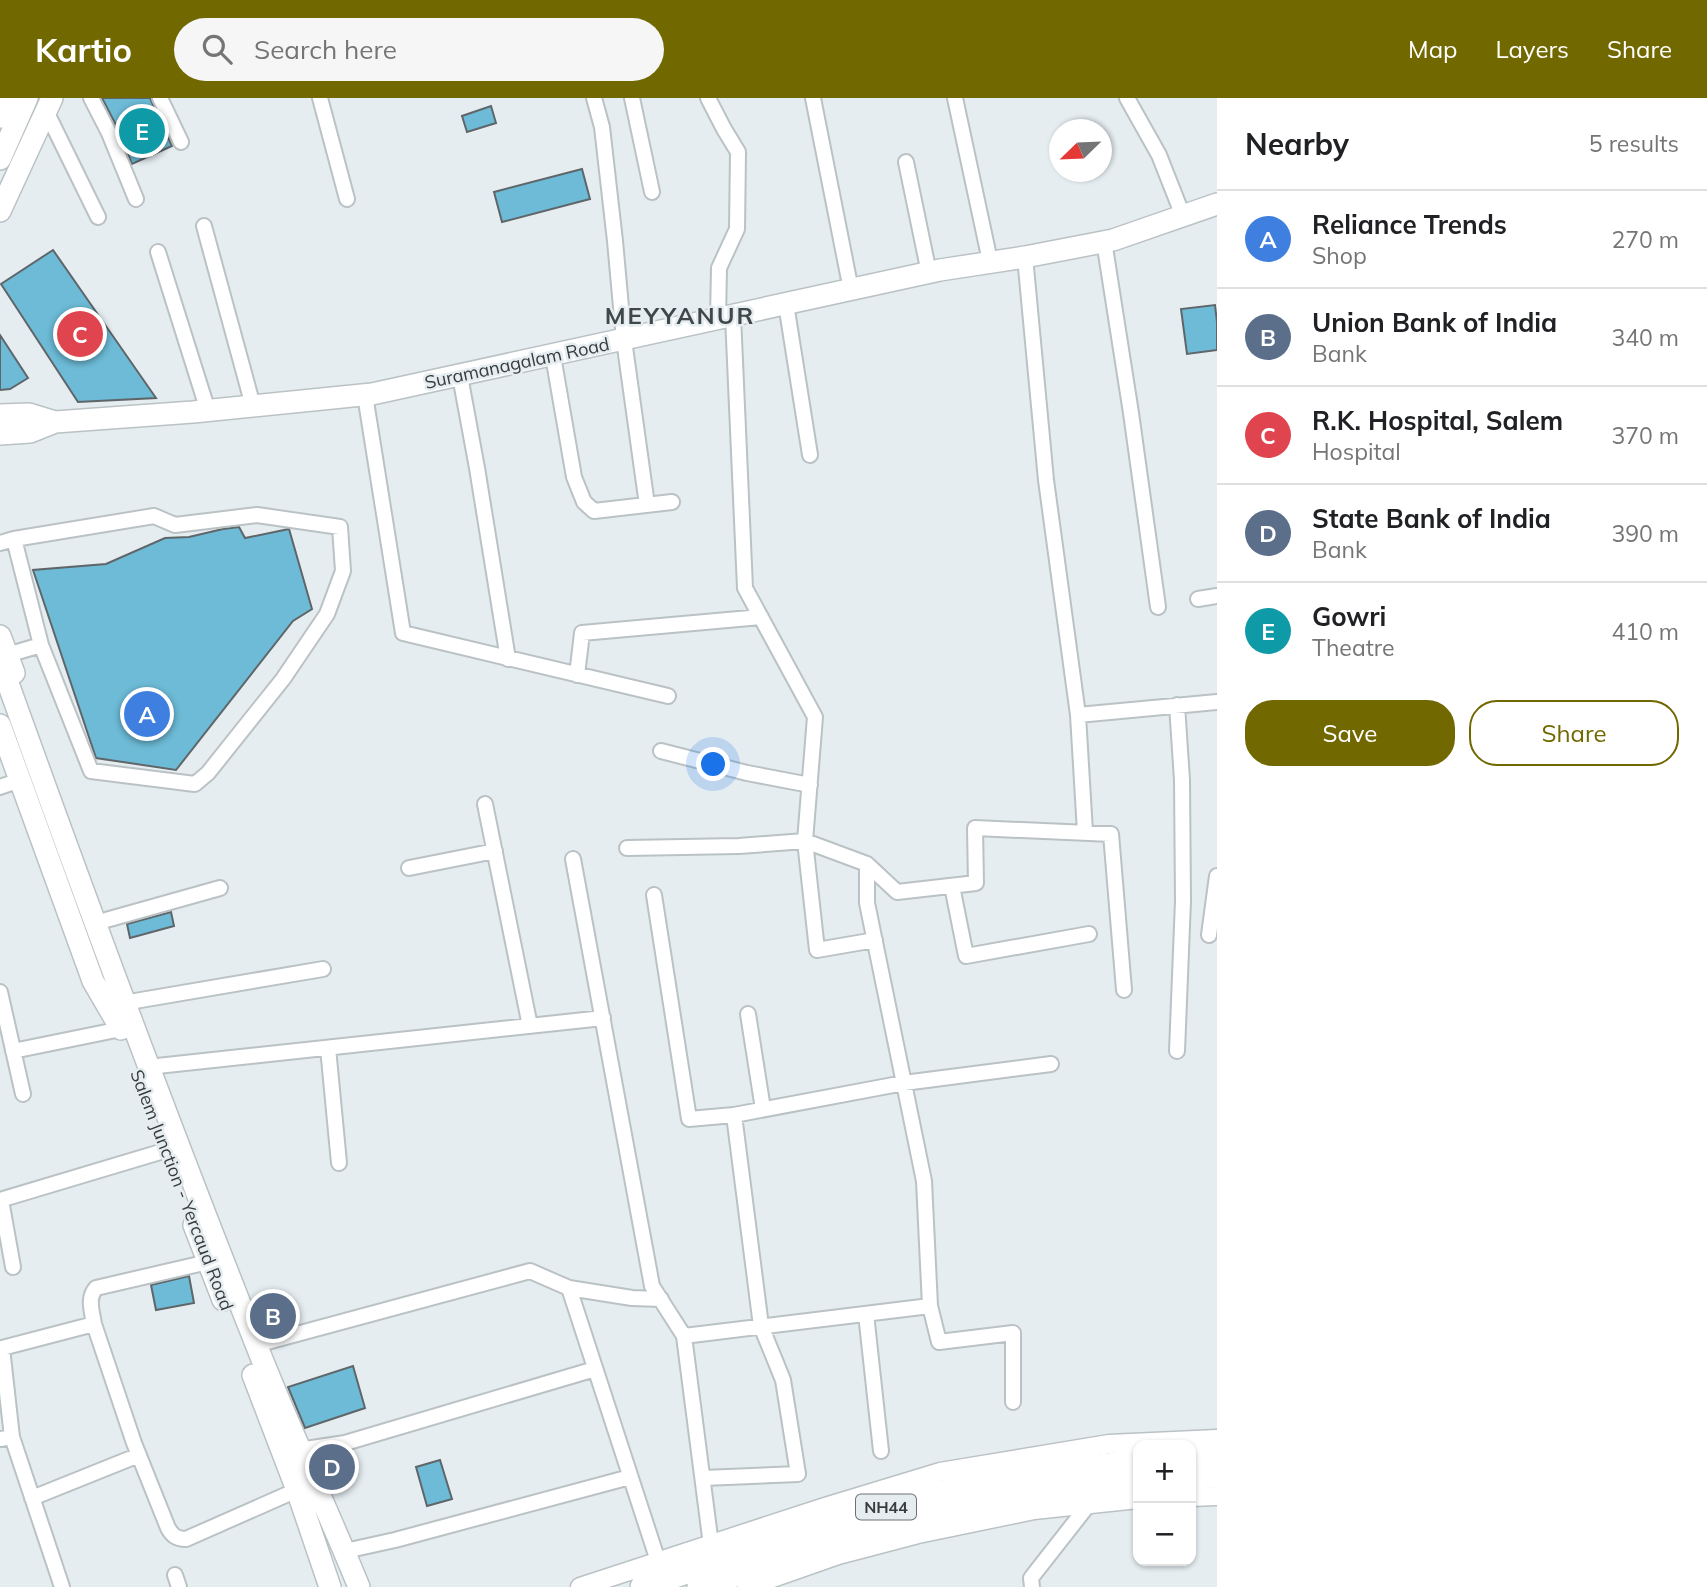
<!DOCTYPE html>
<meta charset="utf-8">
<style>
:root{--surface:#fff;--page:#f6f6f6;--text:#202124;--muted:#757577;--line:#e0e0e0;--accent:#726800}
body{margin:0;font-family:Mulish,sans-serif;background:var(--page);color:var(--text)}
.controls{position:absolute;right:21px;bottom:21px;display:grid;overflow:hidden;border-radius:14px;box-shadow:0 2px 5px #0004}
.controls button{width:63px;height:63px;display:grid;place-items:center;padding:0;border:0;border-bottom:2px solid var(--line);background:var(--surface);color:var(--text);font:35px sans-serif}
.compass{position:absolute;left:1049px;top:21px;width:63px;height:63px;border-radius:50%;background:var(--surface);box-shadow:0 2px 5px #0004;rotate:247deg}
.you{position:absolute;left:714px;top:667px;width:24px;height:24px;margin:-18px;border:5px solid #fff;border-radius:50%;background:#1a73e8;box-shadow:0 0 0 10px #1a73e833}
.badge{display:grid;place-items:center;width:46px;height:46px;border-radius:50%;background:var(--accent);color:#fff;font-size:23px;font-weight:700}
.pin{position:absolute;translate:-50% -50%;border:4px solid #fff;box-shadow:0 2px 7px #0006}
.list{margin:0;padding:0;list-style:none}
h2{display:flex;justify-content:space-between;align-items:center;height:91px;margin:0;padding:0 28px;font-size:30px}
h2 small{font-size:23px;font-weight:400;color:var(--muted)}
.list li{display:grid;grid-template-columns:46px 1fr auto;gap:21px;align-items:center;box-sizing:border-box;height:98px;padding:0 28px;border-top:2px solid var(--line)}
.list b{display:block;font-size:26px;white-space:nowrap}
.list p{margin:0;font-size:23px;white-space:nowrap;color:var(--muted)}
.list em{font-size:23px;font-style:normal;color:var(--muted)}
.actions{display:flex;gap:14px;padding:21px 28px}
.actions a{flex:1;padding:16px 0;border:2px solid var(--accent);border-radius:28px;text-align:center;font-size:24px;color:var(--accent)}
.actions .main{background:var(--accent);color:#fff}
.icon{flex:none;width:38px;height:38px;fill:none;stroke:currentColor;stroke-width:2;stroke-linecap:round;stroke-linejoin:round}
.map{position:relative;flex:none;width:1217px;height:1489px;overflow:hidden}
header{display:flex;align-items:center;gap:42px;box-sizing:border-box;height:98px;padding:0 35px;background:var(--accent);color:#fff}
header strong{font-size:33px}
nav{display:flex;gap:38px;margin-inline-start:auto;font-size:24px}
.search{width:490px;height:63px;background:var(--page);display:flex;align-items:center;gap:18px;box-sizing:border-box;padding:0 24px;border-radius:38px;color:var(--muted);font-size:26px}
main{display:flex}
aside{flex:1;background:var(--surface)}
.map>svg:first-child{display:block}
.building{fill:#6dbbd7;stroke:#5f6669;stroke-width:2}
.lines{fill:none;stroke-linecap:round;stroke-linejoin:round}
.minor-casing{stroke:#bac2c5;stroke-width:18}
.tertiary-casing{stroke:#bac2c5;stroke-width:21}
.primary-casing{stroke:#bac2c5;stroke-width:24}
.trunk-casing{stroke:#bac2c5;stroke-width:26}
.minor{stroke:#fff;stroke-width:14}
.tertiary{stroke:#fff;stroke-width:18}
.primary{stroke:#fff;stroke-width:21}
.trunk{stroke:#fff;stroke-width:23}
.labels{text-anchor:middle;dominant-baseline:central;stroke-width:5;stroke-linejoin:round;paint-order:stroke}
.shield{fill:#e5edf1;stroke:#6c7173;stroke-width:2}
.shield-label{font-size:16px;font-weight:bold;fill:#383c3d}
.street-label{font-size:18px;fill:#383c3d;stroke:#e5edf1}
.district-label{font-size:24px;font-weight:bold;letter-spacing:2px;fill:#40474a;stroke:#e5edf1}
</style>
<header>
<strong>Kartio</strong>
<div class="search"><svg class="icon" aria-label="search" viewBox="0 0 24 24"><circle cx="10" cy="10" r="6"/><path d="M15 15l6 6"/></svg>Search here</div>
<nav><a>Map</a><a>Layers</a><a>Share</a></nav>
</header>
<main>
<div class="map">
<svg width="1217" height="1489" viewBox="0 0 1217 1489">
<rect width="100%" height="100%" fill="#e5edf1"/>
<!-- building -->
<path class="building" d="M102 0H150L172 48 132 66 118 31Z
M491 8 496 25 467 34 462 18Z
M582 71 590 101 502 124 494 94Z
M53 152 156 300 78 304 1 186Z
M1215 207 1217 224V252L1187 256 1181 211Z
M0 237 28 280 10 291 0 292Z
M239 429 245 440 289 431 312 511 293 523 176 672 96 660 33 472 106 466 165 440 189 439 223 431Z
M171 814 174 828 130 840 127 826Z
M189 1178 194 1205 156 1212 151 1187Z
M353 1268 365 1310 305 1330 288 1289Z
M440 1362 452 1401 427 1408 416 1369Z"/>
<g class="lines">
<!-- minor casing -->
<g class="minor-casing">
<path id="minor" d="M91 0 109 35 136 101
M160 0 181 44
M320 0 347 101
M594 0 602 29 615 143 624 242 647 407
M632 0 652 94
M708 0 724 31 738 54 737 131 719 170 718 221
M813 0 851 192
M955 0 990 163
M1127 0 1159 57 1183 118
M46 13 98 119
M906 64 929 175
M204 128 253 308
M1104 143 1131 315 1158 509
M158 154 208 313
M1025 159 1046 382 1078 617 1085 734
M786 206 810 357
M733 218 745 490 815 619 805 743 867 766 897 794 976 785 975 730 1111 736 1124 892
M553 258 574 379 584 404 594 413 672 404
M460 278 477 370 508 561
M365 297 403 535 668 598
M0 445 14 441 154 418 175 427 257 417 340 429 343 473 327 516 283 581 208 675 195 686 91 673 41 547 14 441
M1198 501 1217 498
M7 557 41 547
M577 577 582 535 761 519
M1078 617 1217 604
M661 653 747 675 810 687
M0 689 20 682
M485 706 530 928
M627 750 739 748 805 743 817 852 875 842
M573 761 652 1188 684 1238 711 1447
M409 770 495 753
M952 788 966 858 1089 836
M654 797 689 1021 734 1017
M106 822 220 790
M1209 837 1217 778
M0 894 23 996
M135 903 323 871
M748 916 763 1011
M328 950 339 1065
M13 953 121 931
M1177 953 1183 803 1182 682 1177 607
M148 969 603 920
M0 1102 167 1052
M1 1102 13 1169
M569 1190 632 1200 661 1201
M930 1208 939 1244 1013 1235V1304
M866 1216 881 1353
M94 1226C92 1213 87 1200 96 1190L208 1164
M684 1238 930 1208 924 1083 867 805V766
M256 1247 530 1173 569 1190 658 1463
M12 1339 62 1489
M0 1341 12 1339 2 1250 94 1226 134 1345 168 1430C172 1437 176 1441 186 1441L297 1392
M299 1352 345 1345 595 1271
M703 1380 798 1376 783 1282 761 1228 734 1017 904 985 1051 966
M32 1400 139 1357
M345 1453 395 1442 630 1379
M175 1477 179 1489
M1032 1489 1031 1480 1089 1406"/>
</g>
<!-- tertiary casing -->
<g class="tertiary-casing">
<path id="tertiary" d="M1191 1399 1217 1398
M580 1489 825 1409 940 1374 1109 1346 1217 1341
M747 1489 838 1457 918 1436 1034 1412 1138 1401"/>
</g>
<!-- primary casing -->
<g class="primary-casing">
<path id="primary" d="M0 19 9 0
M0 61 27 0
M0 113 52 0
M0 317 29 316 55 324
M0 336 30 334 55 324 193 314 372 296 940 172 1025 159 1113 142 1217 106
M0 538 14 575
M0 563C82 792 166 1020 256 1246 288 1328 326 1408 359 1489
M0 627 93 883 121 931
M194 1127 223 1202
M253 1277 297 1392 330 1489"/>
</g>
<!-- trunk casing -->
<g class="trunk-casing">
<path id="trunk" d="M1191 1360 1217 1358
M1191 1379 1217 1378
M642 1489 850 1419 924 1398 1019 1379 1138 1363
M699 1489 912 1419 1023 1397 1122 1383 1138 1382"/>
</g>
<!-- minor -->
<use href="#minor" class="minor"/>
<!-- tertiary -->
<use href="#tertiary" class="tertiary"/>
<!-- primary -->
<use href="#primary" class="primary"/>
<!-- trunk -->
<use href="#trunk" class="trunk"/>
</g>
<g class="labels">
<!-- shield labels -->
<rect class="shield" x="856" y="1396.5" width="60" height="25" rx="5"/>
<g class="shield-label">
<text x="886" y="1409">NH44</text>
</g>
<!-- street labels -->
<g class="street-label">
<text transform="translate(517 265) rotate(-12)">Suramanagalam Road</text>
<text transform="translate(182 1092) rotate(69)">Salem Junction - Yercaud Road</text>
</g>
<!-- district labels -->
<g class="district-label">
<text x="680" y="217">MEYYANUR</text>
</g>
</g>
</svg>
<div class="controls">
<button>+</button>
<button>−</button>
</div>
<svg class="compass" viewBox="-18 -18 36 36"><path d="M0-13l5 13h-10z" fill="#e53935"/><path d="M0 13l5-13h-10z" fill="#757577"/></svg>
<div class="you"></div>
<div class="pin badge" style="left:147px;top:616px;background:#3f7fe0">A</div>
<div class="pin badge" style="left:273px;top:1218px;background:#5c6f8a">B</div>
<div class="pin badge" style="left:80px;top:236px;background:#e0444e">C</div>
<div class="pin badge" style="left:332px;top:1369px;background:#5c6f8a">D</div>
<div class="pin badge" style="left:142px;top:33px;background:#0f9aa8">E</div>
</div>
<aside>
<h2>Nearby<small>5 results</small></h2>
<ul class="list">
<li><span class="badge" style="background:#3f7fe0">A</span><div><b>Reliance Trends</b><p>Shop</p></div><em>270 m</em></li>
<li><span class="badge" style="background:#5c6f8a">B</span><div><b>Union Bank of India</b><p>Bank</p></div><em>340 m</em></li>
<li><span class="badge" style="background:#e0444e">C</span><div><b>R.K. Hospital, Salem</b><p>Hospital</p></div><em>370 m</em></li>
<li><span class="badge" style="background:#5c6f8a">D</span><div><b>State Bank of India</b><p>Bank</p></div><em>390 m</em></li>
<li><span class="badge" style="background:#0f9aa8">E</span><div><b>Gowri</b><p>Theatre</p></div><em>410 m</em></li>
</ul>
<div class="actions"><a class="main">Save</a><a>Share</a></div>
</aside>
</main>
